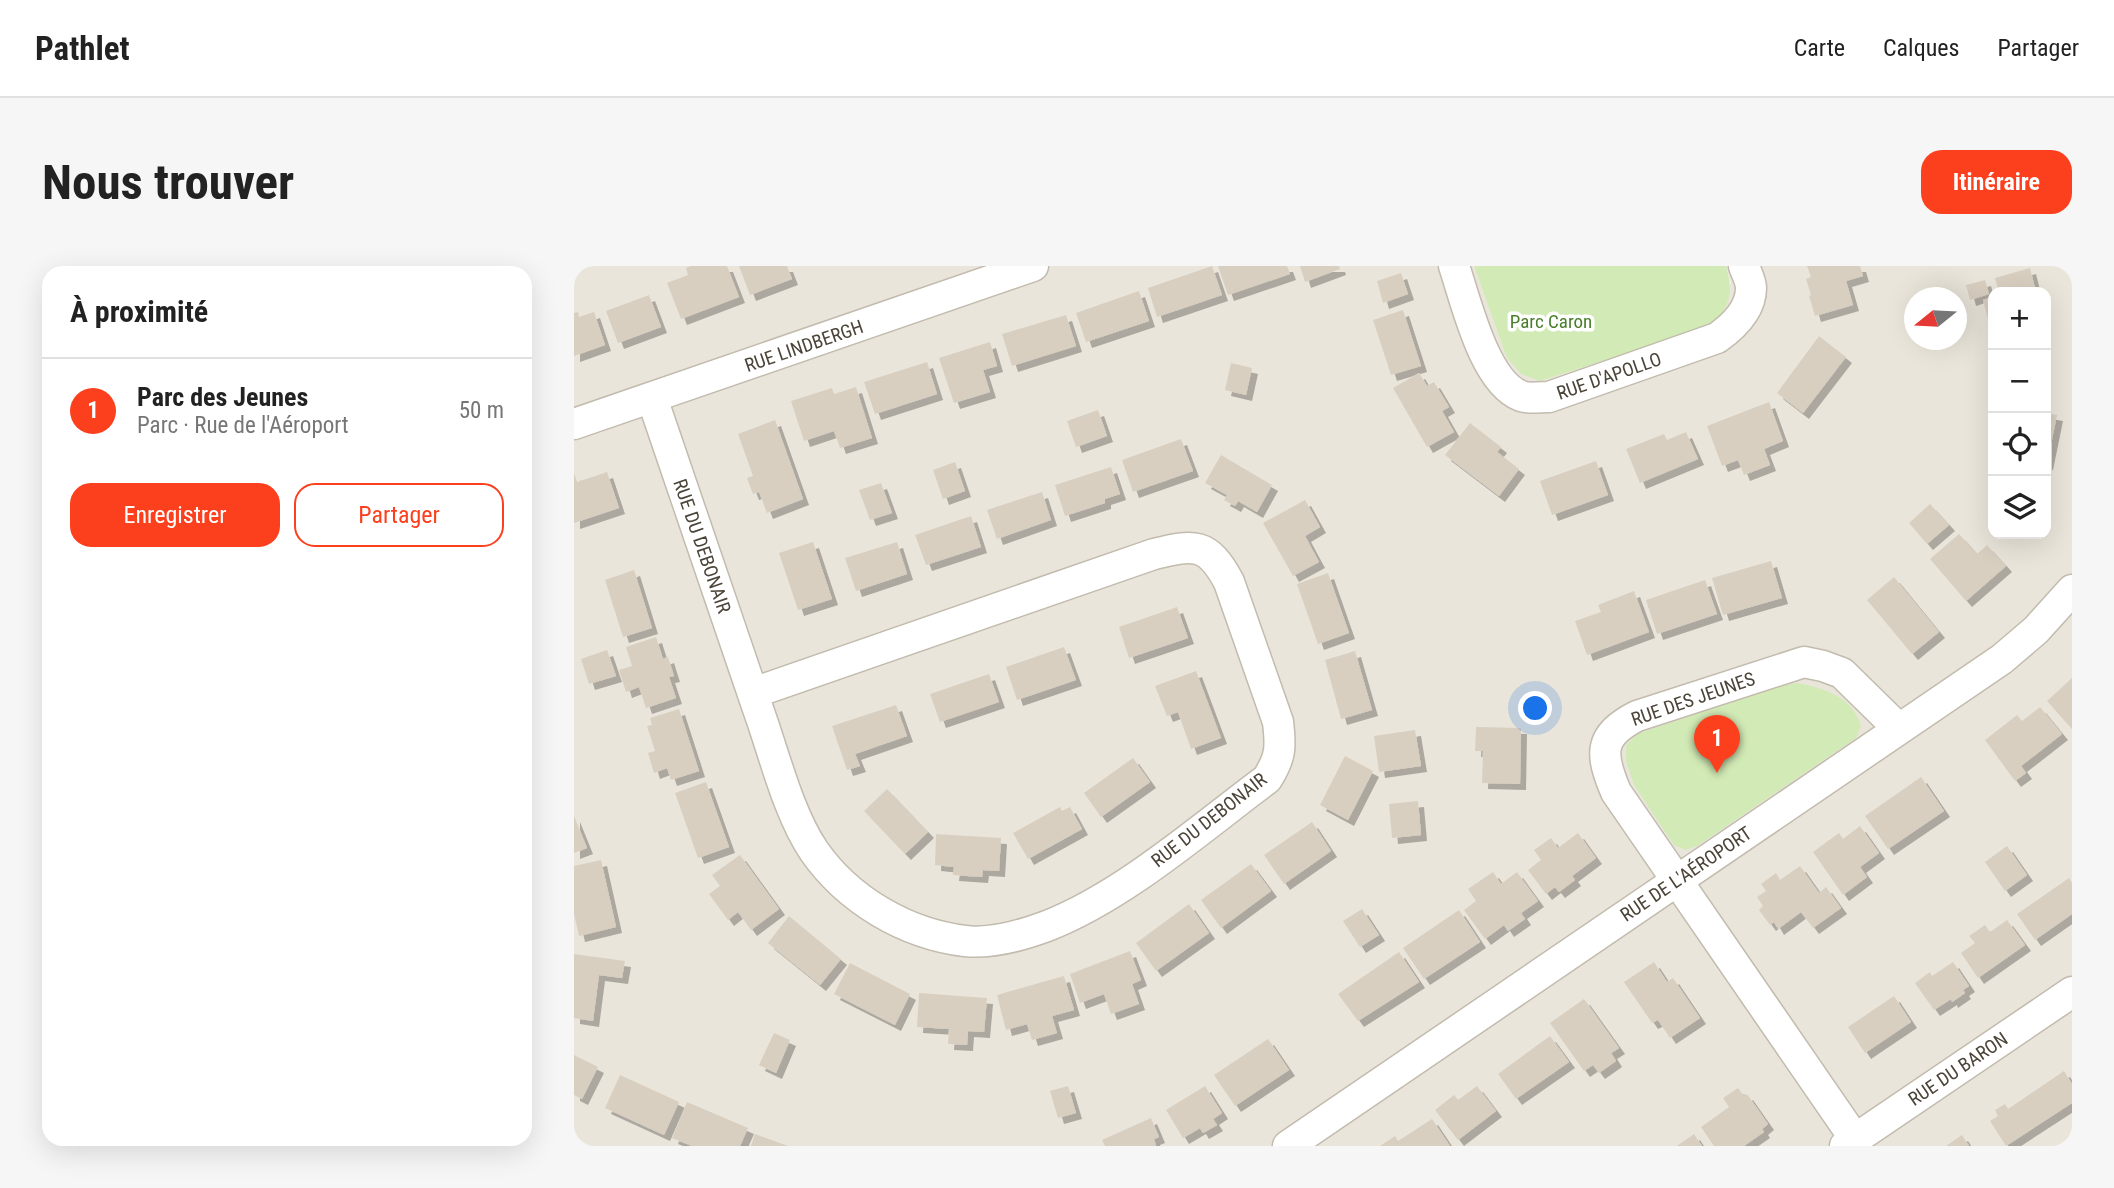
<!DOCTYPE html>
<html lang="fr">
<meta charset="utf-8">
<style>
:root{--surface:#fff;--page:#f6f6f6;--text:#222;--muted:#767676;--line:#e0e0e0;--accent:#fc3f1d}
body{margin:0;font-family:"Roboto Condensed",sans-serif;background:var(--page);color:var(--text)}
.controls{position:absolute;right:21px;top:21px;display:grid;overflow:hidden;border-radius:14px;box-shadow:0 7px 28px #0002}
.controls button{width:63px;height:63px;display:grid;place-items:center;padding:0;border:0;border-bottom:2px solid var(--line);background:var(--surface);color:var(--text);font:35px sans-serif}
.compass{position:absolute;left:1330px;top:21px;width:63px;height:63px;border-radius:50%;background:var(--surface);box-shadow:0 7px 28px #0002;rotate:252deg}
.you{position:absolute;left:962px;top:443px;width:24px;height:24px;margin:-18px;border:5px solid #fff;border-radius:50%;background:#1a73e8;box-shadow:0 0 0 10px #1a73e833}
.badge{display:grid;place-items:center;width:46px;height:46px;border-radius:50%;background:var(--accent);color:#fff;font-size:23px;font-weight:700}
.pin{position:absolute;translate:-50% -58px;filter:drop-shadow(0 2px 4px #0008)}
.pin::after{content:'';position:absolute;top:37px;width:24px;height:21px;background:inherit;clip-path:polygon(0 0,100% 0,50% 100%)}
.list{margin:0;padding:0;list-style:none}
h2{display:flex;justify-content:space-between;align-items:center;height:91px;margin:0;padding:0 28px;font-size:30px}
h2 small{font-size:23px;font-weight:400;color:var(--muted)}
.list li{display:grid;grid-template-columns:46px 1fr auto;gap:21px;align-items:center;box-sizing:border-box;height:105px;padding:0 28px;border-top:2px solid var(--line)}
.list b{display:block;font-size:26px;white-space:nowrap}
.list p{margin:0;font-size:23px;white-space:nowrap;color:var(--muted)}
.list em{font-size:23px;font-style:normal;color:var(--muted)}
.actions{display:flex;gap:14px;padding:21px 28px}
.actions a{flex:1;padding:16px 0;border:2px solid var(--accent);border-radius:21px;text-align:center;font-size:24px;color:var(--accent)}
.actions .main{background:var(--accent);color:#fff}
.icon{flex:none;width:38px;height:38px;fill:none;stroke:currentColor;stroke-width:2;stroke-linecap:round;stroke-linejoin:round}
.map{position:relative;flex:none;width:1498px;height:880px;overflow:hidden;border-radius:21px}
header{display:flex;align-items:center;gap:42px;box-sizing:border-box;height:98px;padding:0 35px;background:var(--surface);border-bottom:2px solid var(--line)}
header strong{font-size:33px}
nav{display:flex;gap:38px;margin-inline-start:auto;font-size:24px}
.intro{display:flex;align-items:center;justify-content:space-between;box-sizing:border-box;height:168px;padding:0 42px}
h1{margin:0;font-size:49px}
.button{padding:18px 32px;border-radius:21px;background:var(--accent);color:#fff;font-size:24px;font-weight:700}
main{display:flex;gap:42px;padding:0 42px}
aside{flex:1;background:var(--surface);border-radius:21px;box-shadow:0 7px 28px #0002}
.map>svg:first-child{display:block}
.residential{fill:#eae5da;fill-rule:evenodd}
.green{fill:#d2eab5}
.building{fill:#d8cfc1;filter:url(#shadow)}
.lines{fill:none;stroke-linecap:round;stroke-linejoin:round}
.street-casing{stroke:#c2bbae;stroke-width:33}
.street{stroke:#fff;stroke-width:30}
.labels{text-anchor:middle;dominant-baseline:central;stroke-width:7;stroke-linejoin:round;paint-order:stroke}
.park-label{font-size:19px;fill:#4a7f2a;stroke:#fff}
.street-label{font-size:19px;fill:#4b4439;stroke:#fff}
</style>
<header>
<strong>Pathlet</strong>
<nav><a>Carte</a><a>Calques</a><a>Partager</a></nav>
</header>
<div class="intro"><h1>Nous trouver</h1><a class="button">Itinéraire</a></div>
<main>
<aside>
<h2>À proximité<small></small></h2>
<ul class="list">
<li><span class="badge">1</span><div><b>Parc des Jeunes</b><p>Parc · Rue de l'Aéroport</p></div><em>50 m</em></li>
</ul>
<div class="actions"><a class="main">Enregistrer</a><a>Partager</a></div>
</aside>
<div class="map">
<svg width="1498" height="880" viewBox="0 0 1498 880">
<defs>
<filter id="shadow"><feDropShadow dx="6" dy="6" stdDeviation="0" flood-color="#0004"/></filter>
</defs>
<rect width="100%" height="100%" fill="#f6f3ec"/>
<!-- residential -->
<path class="residential" d="M0 0H900L932 90 966 115 1131 62 1157 17 1152 0H1498V880H0ZM1419 26H1472V268H1419ZM1340 32H1382V74H1340Z"/>
<!-- green -->
<path class="green" d="M900 0H1152C1161 29 1155 45 1131 62L966 115 947 108 932 90Z
M1223 417C1250 422 1279 431 1287 460L1282 472 1123 580 1111 584 1100 579 1060 519 1052 495V480L1063 468 1202 421Z"/>
<!-- building -->
<path class="building" d="M117 0H153L165 31 107 53 93 17 114 9 112 2Z
M165 0H213L218 13 176 29Z
M638 0 648 29 583 51 574 22Z
M644 0H713L716 8 654 29Z
M726 0H765L766 3 731 16Z
M1233 0H1286L1289 10 1272 15 1279 39 1241 50 1235 30 1237 29 1232 13 1237 11Z
M1456 2 1462 26H1425L1421 12Z
M827 7 834 28 809 37 803 15Z
M1411 14 1415 28 1396 34 1392 19Z
M565 25 575 55 512 76 502 47Z
M75 29 87 61 44 77 32 45Z
M1419 31V67L1418 68 1409 34Z
M829 44 847 100 817 109 799 54Z
M4 46 5 51 20 46 31 79 0 90V47Z
M492 49 502 80 438 100 428 68Z
M1245 70 1272 91 1229 147 1203 127Z
M416 76 423 100 409 104 416 126 380 137 365 92Z
M353 96 363 128 301 148 290 116Z
M657 97 678 102 672 129 651 124Z
M845 107 853 120 860 116 875 141 868 145 880 166 853 181 819 122Z
M282 121 298 172 266 182 260 165 230 175 217 135 258 122 260 128Z
M1195 136 1209 175 1190 183 1196 199 1170 209 1164 194 1148 200 1133 160Z
M524 144 533 170 502 181 493 155Z
M1472 147 1483 149 1473 198H1472Z
M201 154 229 233 193 247 185 226 179 228 173 212 179 210 164 168Z
M896 157 927 181 923 186 945 203 925 230 871 189Z
M1112 166 1124 193 1066 217 1052 183 1090 168 1093 174Z
M607 173 619 205 559 226 548 194Z
M647 189 698 219 683 246 664 235 661 240 650 234 653 229 631 217Z
M1022 195 1034 229 978 249 966 215Z
M381 196 391 225 369 233 359 204Z
M537 201 546 228 531 233V237L491 250 481 219Z
M33 206 45 242 0 257V207L3 216Z
M307 217 318 247 296 254 285 224Z
M468 226 477 254 423 273 413 244Z
M731 234 746 261 731 270 745 296 719 310 689 257Z
M1356 238 1375 259 1353 278 1335 257Z
M397 250 407 281 352 299 341 269Z
M1385 268 1403 288 1413 279 1432 300 1392 335 1356 293Z
M239 276 258 333 224 344 205 287Z
M323 276 333 308 282 325 271 292Z
M1197 295 1208 332 1149 349 1138 312Z
M60 304 78 362 49 371 31 314Z
M754 307 775 367 744 378 723 318Z
M1320 311 1365 366 1338 388 1293 334Z
M1131 314 1143 348 1083 368 1072 334Z
M1060 325 1075 366 1013 389 1001 355 1027 346 1024 339Z
M603 341 614 372 555 392 545 361Z
M82 371 89 393 94 391 100 410 95 411 102 432 72 442 65 421 52 426 45 404 58 400 52 381Z
M490 381 502 414 443 434 432 401Z
M33 384 42 410 15 418 7 393Z
M781 385 798 444 767 453 751 394Z
M622 405 647 472 617 483 604 446 593 450 581 420Z
M415 408 425 436 366 456 356 428Z
M1498 412V463L1473 435Z
M322 439 333 470 281 488 286 500 273 504 258 460Z
M1466 441 1488 468 1447 500 1452 507 1441 515 1411 474 1443 449 1448 455Z
M105 443 125 505 97 514 93 502 80 507 74 487 81 485 73 460 78 459 76 452Z
M902 461 947 462 946 518 908 517 909 485H901Z
M841 464 847 500 805 506 800 470Z
M771 490 799 505 774 554 746 539Z
M559 492 576 516 527 551 510 527Z
M1347 511 1370 545 1314 583 1291 550Z
M132 516 155 581 124 592 101 527Z
M313 523 354 566 331 588 290 545Z
M844 535 847 569 818 572 815 538Z
M486 541 488 545 496 541 508 563 454 593 439 567Z
M0 550 13 582 0 587Z
M738 556 757 585 710 618 690 589Z
M1286 560 1305 587 1286 601 1293 611 1269 629 1239 586 1265 567 1269 573Z
M1004 567 1022 592 998 610 1001 614 985 626 981 621 972 628 954 604 967 594 960 584 977 572 984 582Z
M362 568 427 572 425 605 409 604 408 611 379 609 380 601 361 599Z
M1433 580 1453 609 1431 625 1411 596Z
M166 589 205 643 177 664 164 646 154 654 135 628 146 620 138 609Z
M27 594 42 661 5 670 0 648V600Z
M677 598 697 625 647 662 627 634Z
M1226 600 1245 627 1252 621 1267 642 1239 662 1227 646 1204 663 1200 656 1196 659 1185 644 1189 640 1183 631 1192 625 1187 618 1202 607 1206 614Z
M919 606 927 618 943 606 964 635 947 647 951 653 934 665 930 659 911 673 890 644 902 635 894 623Z
M1495 612 1498 617V648L1461 674 1443 648Z
M615 638 635 667 582 705 562 677Z
M788 643 805 669 786 681 769 655Z
M885 644 906 676 850 713 829 682Z
M215 650 267 693 246 719 194 677Z
M1433 654 1451 679 1404 712 1387 687 1401 677 1395 670 1411 659 1416 666Z
M556 685 567 714 558 718 565 738 537 748 530 728 506 737 496 708Z
M825 686 845 716 784 755 764 728Z
M0 688 51 695 48 712 25 709 19 755 0 752Z
M1080 696 1093 716 1099 712 1126 752 1096 772 1084 754 1078 757 1050 716Z
M1379 696 1395 720 1389 724 1391 727 1378 736 1377 733 1360 744 1341 717 1356 706 1358 710Z
M276 697 336 728 321 759 260 728Z
M490 710 500 744 478 750 483 767 458 774 453 758 432 764 423 729Z
M345 727 413 732 410 766 394 765 393 779 374 778 375 763 343 761Z
M1320 730 1337 756 1291 787 1274 761Z
M1010 733 1045 782 1037 787 1042 795 1025 807 1019 799 1010 805 976 757Z
M200 767 216 774 202 807 185 799Z
M976 770 995 796 942 833 924 808Z
M694 773 715 804 661 840 640 809Z
M0 789 24 801 8 833 0 829Z
M1490 805 1498 818V837L1432 880 1416 855 1424 850 1421 844 1431 838 1434 843Z
M46 809 105 836 90 869 31 842Z
M494 820 502 847 484 852 476 825Z
M631 820 648 847 639 853 643 859 629 867 626 862 609 872 592 844Z
M903 820 922 845 884 874 861 844 880 829 884 834Z
M1164 822 1170 830 1173 828 1194 858 1188 863 1190 866 1170 880H1140L1127 861 1155 841 1149 832Z
M113 836 174 862 166 880H118L98 872Z
M577 852 585 871 580 873 582 880H531L528 874Z
M858 853 876 880H806L821 870 824 875Z
M181 868 214 880H177Z
M1120 868 1128 880H1103Z
M1388 869 1395 880H1372Z"/>
<g class="lines">
<!-- street casing -->
<g class="street-casing">
<path id="street" d="M880 0C892 35 910 116 947 130 954 133 967 131 975 131L1143 72C1160 60 1177 44 1177 22 1177 15 1172 6 1170 0
M78 132C113 236 148 340 184 443 200 487 214 547 240 585 274 634 332 668 391 675 417 678 449 669 473 660 550 630 627 562 693 513 707 491 707 481 704 456L655 316C634 276 620 278 580 288L179 427
M0 158 459 0
M1281 873 1042 526C1026 488 1024 470 1063 450L1230 396 1249 400 1268 407 1325 463
M714 880 1428 393 1462 364 1498 324
M1271 880 1498 726"/>
</g>
<!-- street -->
<use href="#street" class="street"/>
</g>
<g class="labels">
<!-- park labels -->
<g class="park-label">
<text x="977" y="55">Parc Caron</text>
</g>
<!-- street labels -->
<g class="street-label">
<text transform="translate(230 80) rotate(-19)">RUE LINDBERGH</text>
<text transform="translate(1035 110) rotate(-19)">RUE D'APOLLO</text>
<text transform="translate(128 280) rotate(71)">RUE DU DEBONAIR</text>
<text transform="translate(1119 433) rotate(-19)">RUE DES JEUNES</text>
<text transform="translate(635 554) rotate(-38)">RUE DU DEBONAIR</text>
<text transform="translate(1112 608) rotate(-34)">RUE DE L'AÉROPORT</text>
<text transform="translate(1384 803) rotate(-34)">RUE DU BARON</text>
</g>
</g>
</svg>
<div class="controls">
<button>+</button>
<button>−</button>
<button><svg class="icon" aria-label="locate" viewBox="0 0 24 24"><circle cx="12" cy="12" r="6"/><path d="M12 2v4M12 18v4M2 12h4M18 12h4"/></svg></button>
<button><svg class="icon" aria-label="layers" viewBox="0 0 24 24"><path d="M12 4l9 5-9 5-9-5zM3 14l9 5 9-5"/></svg></button>
</div>
<svg class="compass" viewBox="-18 -18 36 36"><path d="M0-13l5 13h-10z" fill="#e53935"/><path d="M0 13l5-13h-10z" fill="#767676"/></svg>
<div class="you"></div>
<div class="pin badge" style="left:1143px;top:507px">1</div>
</div>
</main>
